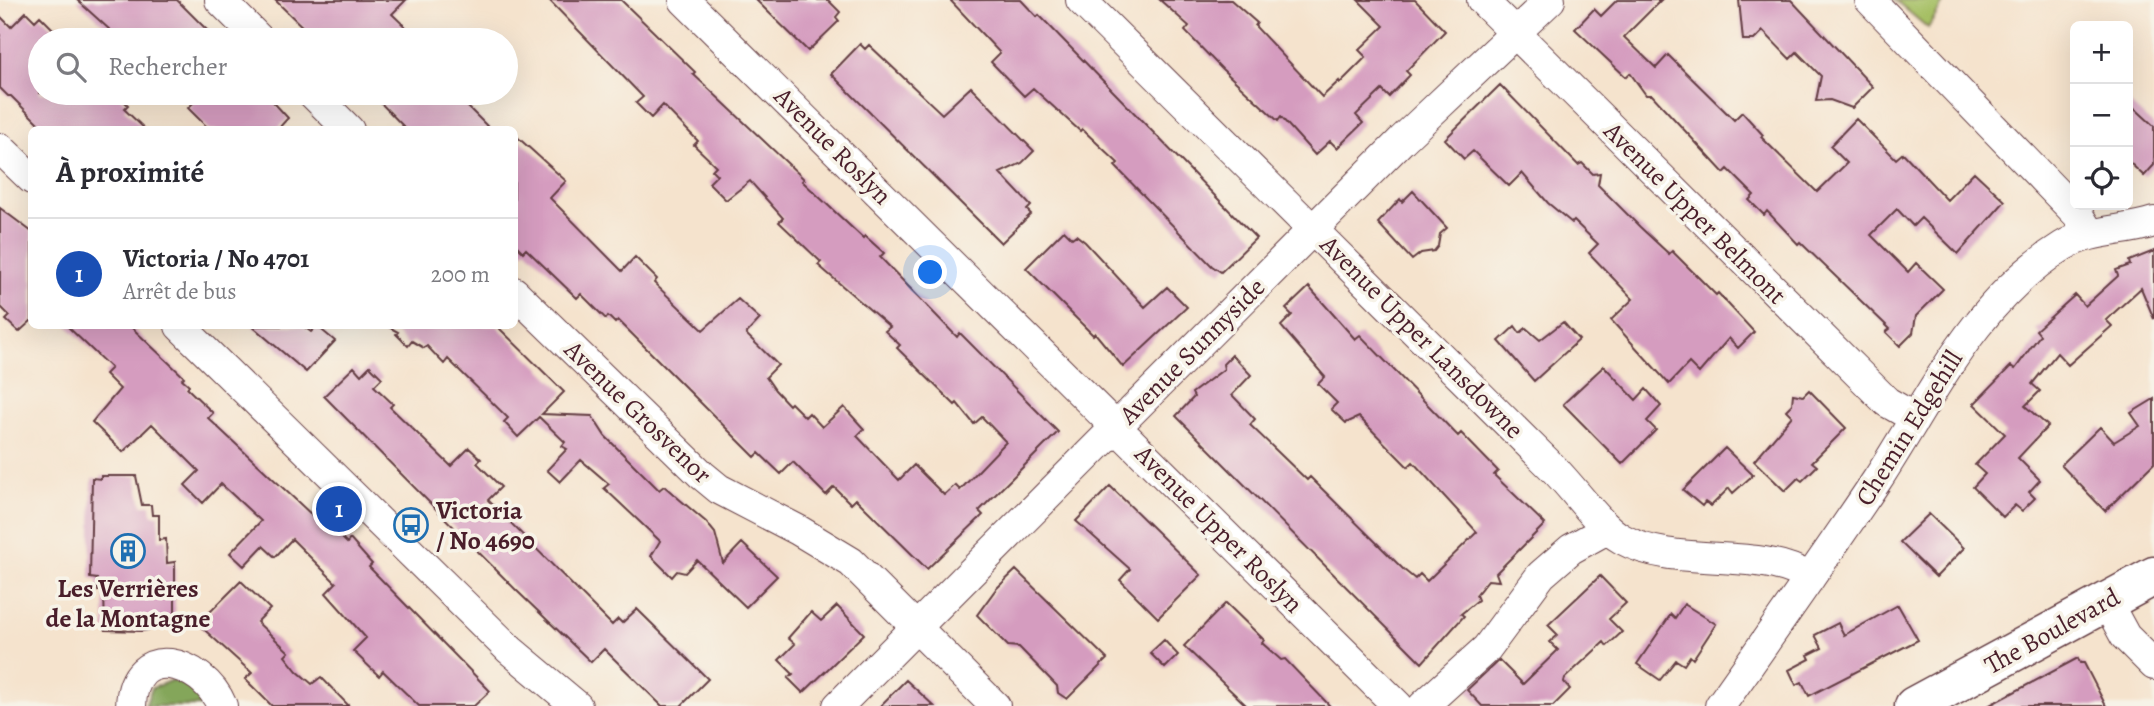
<!DOCTYPE html>
<html lang="fr">
<meta charset="utf-8">
<style>
:root{--surface:#fff;--page:#f7f7f7;--text:#2b2b33;--muted:#7c7c81;--line:#e1e1e2;--accent:#0b8043}
body{margin:0;font-family:Alegreya,serif;background:var(--page);color:var(--text)}
.controls{position:absolute;right:21px;top:21px;display:grid;overflow:hidden;border-radius:10px;box-shadow:0 7px 28px #0002}
.controls button{width:63px;height:63px;display:grid;place-items:center;padding:0;border:0;border-bottom:2px solid var(--line);background:var(--surface);color:var(--text);font:35px sans-serif}
.you{position:absolute;left:931px;top:273px;width:24px;height:24px;margin:-18px;border:5px solid #fff;border-radius:50%;background:#1a73e8;box-shadow:0 0 0 10px #1a73e833}
.badge{display:grid;place-items:center;width:46px;height:46px;border-radius:50%;background:var(--accent);color:#fff;font-size:23px;font-weight:700}
.pin{position:absolute;translate:-50% -50%;border:4px solid #fff;box-shadow:0 2px 7px #0006}
.list{margin:0;padding:0;list-style:none}
h2{display:flex;justify-content:space-between;align-items:center;height:91px;margin:0;padding:0 28px;font-size:30px}
h2 small{font-size:23px;font-weight:400;color:var(--muted)}
.list li{display:grid;grid-template-columns:46px 1fr auto;gap:21px;align-items:center;box-sizing:border-box;height:112px;padding:0 28px;border-top:2px solid var(--line)}
.list b{display:block;font-size:26px;white-space:nowrap}
.list p{margin:0;font-size:23px;white-space:nowrap;color:var(--muted)}
.list em{font-size:23px;font-style:normal;color:var(--muted)}
.icon{flex:none;width:38px;height:38px;fill:none;stroke:currentColor;stroke-width:2;stroke-linecap:round;stroke-linejoin:round}
.map{position:relative;flex:none;width:2154px;height:706px;overflow:hidden}
.search{position:absolute;background:var(--surface);box-shadow:0 7px 28px #0002;left:28px;top:28px;width:490px;height:77px;display:flex;align-items:center;gap:18px;box-sizing:border-box;padding:0 24px;border-radius:38px;color:var(--muted);font-size:26px}
.panel{position:absolute;background:var(--surface);box-shadow:0 7px 28px #0002;left:28px;top:126px;width:490px;height:203px;border-radius:10px}
.map>svg:first-child{display:block}
.green{fill:#a5bf64;stroke:#786f48;stroke-width:2}
.forest{fill:#84a65a;stroke:#676242;stroke-width:2}
.building{fill:#d59cbf}
.lines{fill:none;stroke-linecap:round;stroke-linejoin:round}
.minor-casing{stroke:#643c43;stroke-width:32}
.major-casing{stroke:#643c43;stroke-width:41}
.minor{stroke:#fff;stroke-width:30}
.major{stroke:#fff;stroke-width:38}
.labels{text-anchor:middle;dominant-baseline:central;stroke-width:7;stroke-linejoin:round;paint-order:stroke}
.street-label{font-size:26px;fill:#4a1f2b;stroke:#f7f3e8}
.poi-label{font-size:26px;font-weight:bold;fill:#4a1f2b;stroke:#f7f3e8;text-anchor:start}
</style>
<div class="map">
<svg width="2154" height="706" viewBox="0 0 2154 706">
<rect width="100%" height="100%" fill="#f7f3e8"/>
<filter id="ink" filterUnits="userSpaceOnUse"><feTurbulence type="fractalNoise" baseFrequency=".0143" numOctaves="2"/><feDisplacementMap in="SourceGraphic" scale="14" xChannelSelector="R" yChannelSelector="G"/><feConvolveMatrix kernelMatrix="1 2 1 2 8 2 1 2 1" color-interpolation-filters="sRGB"/></filter>
<filter id="wash" filterUnits="userSpaceOnUse"><feTurbulence type="fractalNoise" baseFrequency=".00686" numOctaves="4" result="noise"/><feDisplacementMap in="SourceGraphic" scale="28" xChannelSelector="R" yChannelSelector="G"/><feGaussianBlur stdDeviation="1.57" result="paint"/><feColorMatrix in="noise" values="0 0 0 0 0 0 0 0 0 0 0 0 0 0 0 0 0 1.4 0 .05"/><feComposite in="paint" operator="in"/></filter>
<g filter="url(#wash)">
<rect width="100%" height="100%" fill="#f5e3cd"/>
<!-- green -->
<path class="green" d="M1895 0H1945L1928 28Z"/>
<!-- forest -->
<path class="forest" d="M172 680 194 688 206 706H145L152 688Z"/>
<g id="blocks">
<!-- building -->
<path class="building" d="M77 0H177L217 40H121Z
M275 0H406L392 14 419 40H316Z
M549 0H621L695 72 693 74 804 179 802 181 863 238 865 236 884 253 880 257 957 337 960 333 1058 432 979 511 983 515 927 569 856 499 851 504 834 487 826 495 793 462 781 474 759 453 755 457 618 320 615 323 608 316 606 319 581 294 577 298 526 249 523 252 514 243V134L566 181 550 198 622 271 635 257 657 279 654 283 703 330 738 299 760 319 746 334 778 365 766 377 775 390 789 405 791 403 805 417 809 413 822 427 844 407 864 429 857 436 899 480 914 465 944 495 955 485 960 490 1006 442 982 417 974 424 957 403 955 405 897 348 900 345 885 331 890 327 818 265 821 262 779 222 783 218 750 181 726 200 709 183 717 175 712 170 716 166 694 145 698 141 663 105 651 118 636 103 643 97Z
M756 0H828L840 12 836 17 839 21 808 51Z
M950 0H1021L1037 17 1039 15 1256 238 1221 272 1212 266 1115 166 1118 163 1082 129 1080 131 1033 88 1024 96 991 62 1000 53Z
M1160 0H1231L1257 23 1255 26 1322 97 1339 81 1340 83 1366 57 1359 50 1384 26 1358 0H1415L1445 31 1406 71 1410 75 1389 97 1382 90 1356 115 1363 123 1337 148 1330 141 1315 155 1281 117 1278 121 1222 69 1185 31 1189 26Z
M1617 0H1661L1624 37 1656 68 1668 55 1734 120 1742 112 1763 135 1761 137 1817 192 1847 163 1830 146 1856 119 1896 159 1903 153 1947 200 1974 172 2005 201 1958 254 1921 218 1913 226 1897 209 1871 235 1908 272 1916 263 1943 289 1916 316 1913 333 1900 346 1886 332 1890 329 1800 242 1798 244 1767 211 1764 215 1749 200 1754 195 1728 169 1724 173 1652 95H1646L1630 73 1626 77 1575 29 1594 9 1601 16Z
M1739 0H1791L1873 87 1852 108 1830 100 1816 101 1821 76 1797 52 1790 59 1763 31 1754 40H1743Z
M26 12 35 21 40 16 64 40H40V93H116L128 105 124 109 146 130H45L11 96H8L0 88V16L11 27Z
M860 44 865 49 869 45 942 114 971 87 1034 151 1022 163 1000 173 1031 206 1027 210 1031 214 1001 243 831 74Z
M1500 85 1578 165 1582 163 1593 174 1600 173 1598 185 1640 227 1669 254 1672 251 1716 295 1718 293 1754 332 1738 348 1729 338 1699 373 1689 363 1669 384 1611 320 1633 299 1589 253 1598 244 1574 221 1572 223 1548 203 1522 173 1509 186 1473 151 1464 159 1445 139Z
M181 93H265L288 118 277 130H210L188 108 193 103Z
M371 93H454L491 130H407Z
M2128 102 2154 126V165L2144 176 2128 161Z
M1413 191 1447 228 1440 234 1438 246 1434 251 1421 253 1412 260 1378 223 1400 199 1402 202Z
M0 208 32 232V320L19 332 6 320 10 316 0 306Z
M1064 230 1072 238 1076 235 1085 242 1145 307 1167 287 1187 307 1123 367 1095 333 1093 335 1026 268Z
M2154 251V319L2141 288 2106 320 2112 326 2068 365 2057 353 2032 384 2040 391 2025 406 2048 426 2018 458 2040 480 2029 492 2035 498 2022 511 2015 505 2003 517 1973 487 1985 474 1975 465 2005 434 1974 404 2011 366 2015 369 2040 335 2036 330 2075 295 2085 306 2118 276 2116 270 2130 265 2129 261Z
M1309 287 1355 339 1360 335 1458 436 1461 433 1498 471 1494 475 1545 524 1496 573 1499 581 1488 580 1476 595 1478 600 1461 614 1464 616 1422 663 1176 416 1194 397 1192 393 1224 369 1223 364 1232 355 1251 375 1232 395 1255 419 1250 425 1307 480 1310 477 1404 570 1415 579 1420 574 1427 581 1477 532 1413 462 1408 467 1359 417 1346 423 1331 409 1337 403 1318 384 1325 377 1281 326 1292 315 1286 309Z
M1563 322 1579 340 1534 381 1499 341 1515 326 1520 333 1526 328 1540 340Z
M67 326H130L184 377 182 379 189 385 187 388 213 413 208 418 329 531 332 528 347 543 350 539 372 564 369 567 490 691 474 706H419L383 671 379 676 353 651 366 638 326 593 336 583 292 539 275 557 263 546 244 566 230 553 261 521 221 484 203 503 185 485 199 471 152 424 123 452 92 422 120 389 105 374 111 368Z
M252 326H303L311 332 317 326 335 341 306 372Z
M387 326H497L564 392 542 414 592 416 605 436 659 490 664 486 706 522 715 533 723 563 742 543 777 576 746 607 697 560 685 573 677 571 672 577 651 556 660 541 604 488 609 484 581 460 560 482 547 470 567 449 562 446 565 442 539 417 518 437 504 422 508 418 448 359 444 364 427 346 424 348 412 341 408 346 396 334 398 332Z
M370 366 382 378 374 386 393 404 390 407 451 466 469 448 481 459 477 463 501 487 488 500 612 625 618 619 622 623 637 609 708 679 681 706H662L604 649 591 662 516 590 324 396 354 367 361 375Z
M1604 366 1636 400 1646 389 1661 406 1647 421 1656 430 1622 464 1563 404Z
M1809 390 1846 428 1812 462 1817 466 1802 481 1798 478 1785 491 1754 461 1792 416 1786 410 1792 404 1793 394 1803 396Z
M2154 399V463L2105 511 2061 465 2100 427 2114 442 2140 426 2131 413Z
M1725 448 1753 475 1733 493 1729 488 1711 506 1705 502 1702 506 1683 490Z
M101 476H136L142 505H151L152 515H159V540L166 539 167 563 175 562V625H151L148 630 142 631 105 630 104 590 98 591 97 579 90 578 92 478 101 479Z
M1110 486 1201 575 1158 618 1120 580 1130 569 1076 521Z
M1929 514 1964 548 1936 577 1900 542Z
M1016 570 1107 659 1067 699 1058 693 1057 686 1019 647 1008 646 977 615 996 589Z
M1600 576 1626 603 1609 619 1622 632 1607 646 1604 642 1565 678 1564 682 1570 689 1553 706H1482L1467 690 1499 660 1523 684 1558 650 1550 642 1558 635 1548 625Z
M241 581 270 609 257 622 289 652 285 656 297 671 312 684 321 677 349 706H272L245 679 252 673 198 624Z
M1226 603 1264 640 1262 643 1281 660 1285 659 1330 706H1247L1184 646Z
M1684 604 1716 624 1693 659 1690 656 1684 665 1676 660 1660 680 1637 664 1671 614 1675 618Z
M1898 605 1918 640 1809 696 1802 682 1796 685 1789 670 1810 659 1808 655 1822 648 1815 635 1838 623 1844 635Z
M837 606 864 634 803 693 788 678 793 674 779 660 795 644 788 638 811 612 821 621Z
M1164 640 1178 655 1165 668 1150 653Z
M2078 658 2080 663H2084L2106 706H1988Z
M906 680 934 706H880Z"/>
</g>
</g>
<g filter="url(#ink)">
<use href="#blocks" fill-opacity="0" stroke="#643c43" stroke-width="2"/>
<g class="lines">
<!-- minor casing -->
<g class="minor-casing">
<path id="minor" d="M220 0 260 40
M684 0 1398 706
M1081 0 1555 470C1574 489 1600 527 1622 539 1678 570 1758 545 1810 578
M1482 0 1887 402 1915 418
M1870 0 2078 215 2090 234
M312 93 349 130
M0 148 32 179
M514 292 702 475 719 489 798 530 851 562 995 706
M180 326 510 650 577 706
M2106 601 2125 636 2154 665
M131 706C133 640 203 660 222 706
M838 706 1402 140 1550 0
M1423 706 1487 648 1541 575 1571 549 1607 529
M1720 706C1773 631 1826 556 1877 480 1932 396 1974 301 2063 246 2091 229 2124 232 2154 222"/>
</g>
<!-- major casing -->
<g class="major-casing">
<path id="major" d="M1914 706 2154 576"/>
</g>
<!-- minor -->
<use href="#minor" class="minor"/>
<!-- major -->
<use href="#major" class="major"/>
</g>
</g>
<!-- icons -->
<defs>
<g id="bus-ring" transform="scale(1.75)"><circle r="9.5" fill="#f7f3e8" stroke="#1f6fb2" stroke-width="1.5"/><path d="M-5-6H5V4H4V6H2V4H-2V6H-4V4H-5ZM-3.5-4V0h7V-4ZM-3.5 1.2v1.5H-2V1.2ZM2 1.2v1.5H3.5V1.2Z" fill="#1f6fb2"/></g>
<g id="building-ring" transform="scale(1.75)"><circle r="9.5" fill="#f7f3e8" stroke="#1f6fb2" stroke-width="1.5"/><path d="M-4-6H4V6H1V3H-1V6H-4ZM-2.5-4.3h1.7v1.8h-1.7ZM.8-4.3h1.7v1.8H.8ZM-2.5-1h1.7V.8h-1.7ZM.8-1h1.7V.8H.8Z" fill="#1f6fb2"/></g>
</defs>
<g fill-rule="evenodd">
<use href="#bus-ring" x="411" y="525"/>
<use href="#building-ring" x="128" y="551"/>
</g>
<g class="labels">
<!-- street labels -->
<g class="street-label">
<text transform="translate(833 146) rotate(45)">Avenue Roslyn</text>
<text transform="translate(1695 213) rotate(45)">Avenue Upper Belmont</text>
<text transform="translate(1422 337) rotate(45)">Avenue Upper Lansdowne</text>
<text transform="translate(1192 351) rotate(-45)">Avenue Sunnyside</text>
<text transform="translate(638 412) rotate(44)">Avenue Grosvenor</text>
<text transform="translate(1909 428) rotate(-58)">Chemin Edgehill</text>
<text transform="translate(1219 529) rotate(45)">Avenue Upper Roslyn</text>
<text transform="translate(2052 631) rotate(-29)">The Boulevard</text>
</g>
<!-- poi labels -->
<g class="poi-label">
<text x="436" y="510">Victoria<tspan x="436" dy="30">/ No 4690</tspan></text>
<text x="128" y="588" text-anchor="middle">Les Verrières<tspan x="128" dy="30">de la Montagne</tspan></text>
</g>
</g>
</svg>
<div class="controls">
<button>+</button>
<button>−</button>
<button><svg class="icon" aria-label="locate" viewBox="0 0 24 24"><circle cx="12" cy="12" r="6"/><path d="M12 2v4M12 18v4M2 12h4M18 12h4"/></svg></button>
</div>
<div class="you"></div>
<div class="pin badge" style="left:339px;top:509px;background:#1a4fb4">1</div>
<div class="search"><svg class="icon" aria-label="search" viewBox="0 0 24 24"><circle cx="10" cy="10" r="6"/><path d="M15 15l6 6"/></svg>Rechercher</div>
<section class="panel">
<h2>À proximité<small></small></h2>
<ul class="list">
<li><span class="badge" style="background:#1a4fb4">1</span><div><b>Victoria / No 4701</b><p>Arrêt de bus</p></div><em>200 m</em></li>
</ul>
</section>
</div>
